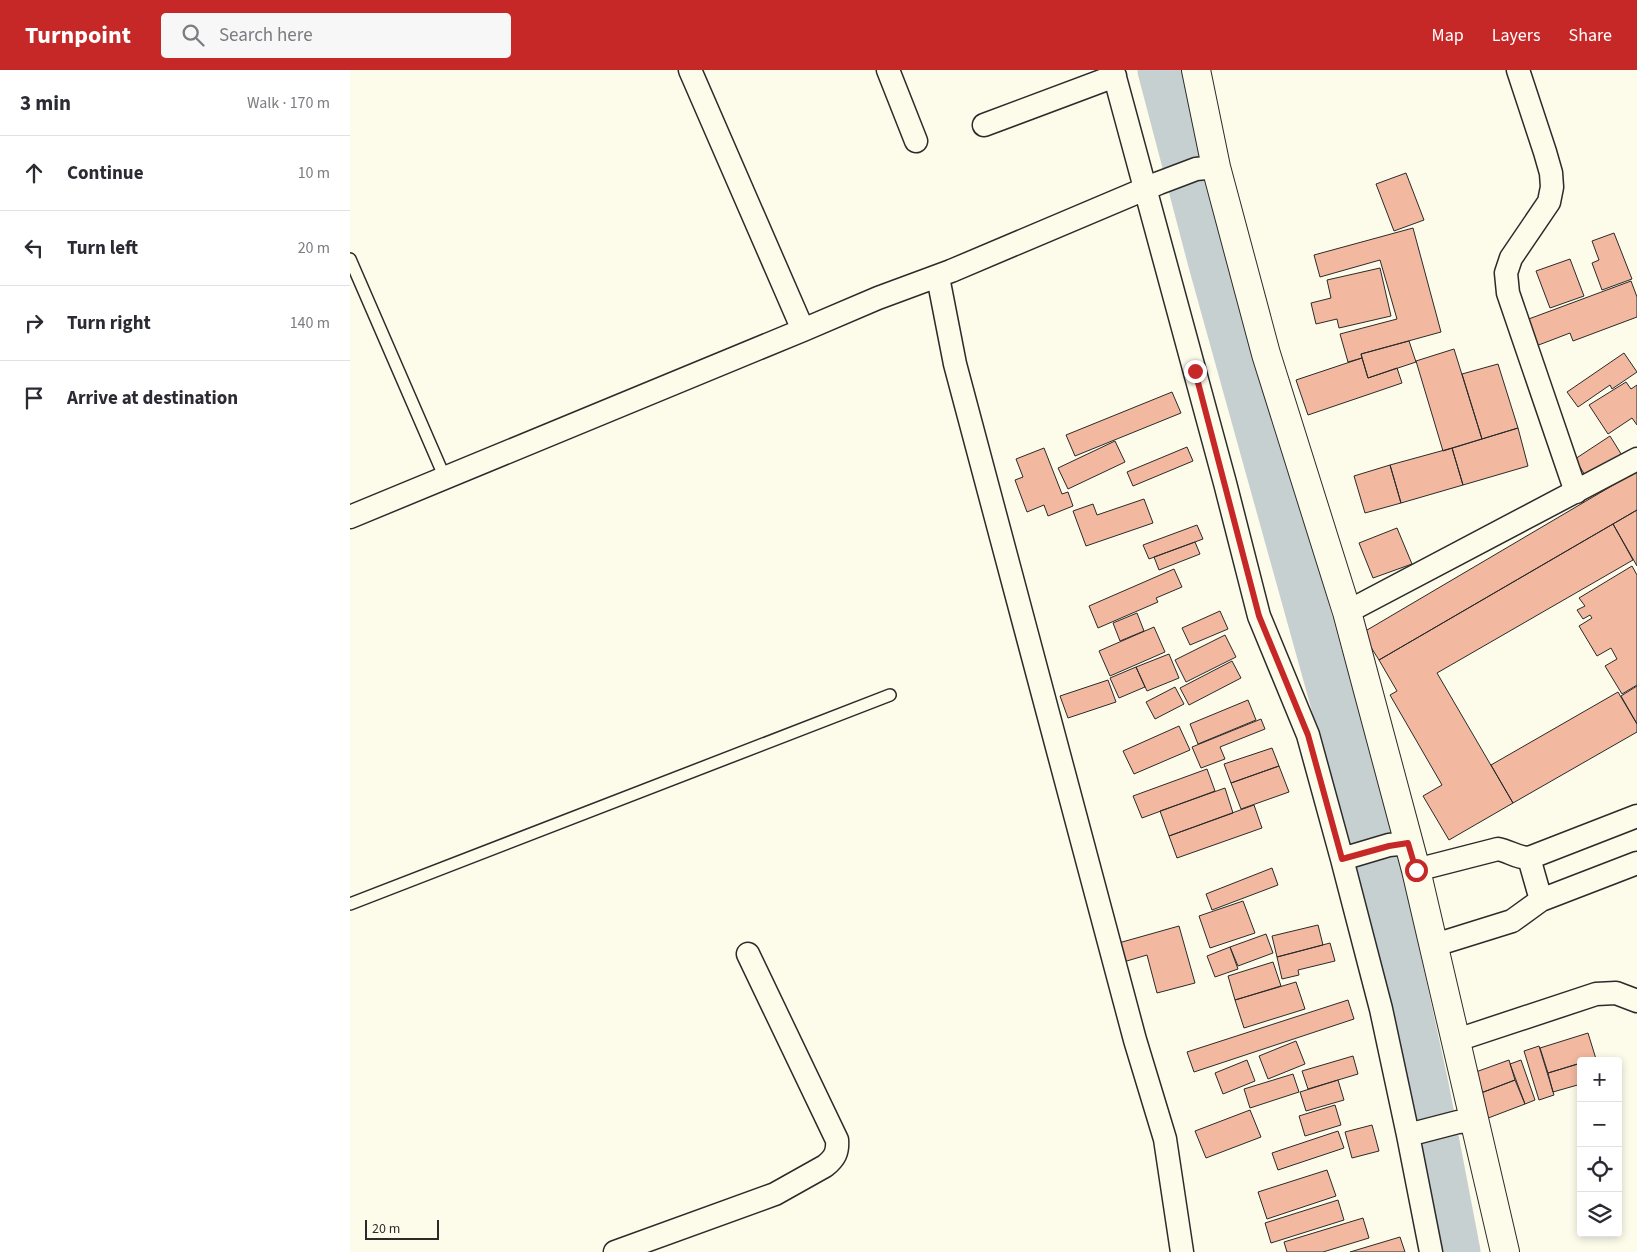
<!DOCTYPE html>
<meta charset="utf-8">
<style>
:root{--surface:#fff;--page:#f7f7f7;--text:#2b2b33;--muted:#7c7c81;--line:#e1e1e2;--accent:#c62828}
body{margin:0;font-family:"Source Sans 3",sans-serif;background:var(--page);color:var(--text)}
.controls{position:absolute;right:15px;bottom:15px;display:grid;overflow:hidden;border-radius:5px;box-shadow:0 2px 8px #0003}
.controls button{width:45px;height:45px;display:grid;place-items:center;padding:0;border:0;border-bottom:1px solid var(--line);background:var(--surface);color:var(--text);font:25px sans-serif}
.scale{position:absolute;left:15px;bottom:12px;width:74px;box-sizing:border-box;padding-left:5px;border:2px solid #2b2b2b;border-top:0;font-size:14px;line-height:18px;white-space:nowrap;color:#2b2b2b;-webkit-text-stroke:4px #fdfbea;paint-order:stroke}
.stop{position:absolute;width:15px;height:15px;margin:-11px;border:4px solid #c62828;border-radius:50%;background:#fff}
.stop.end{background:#c62828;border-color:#fff;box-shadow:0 1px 5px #0008}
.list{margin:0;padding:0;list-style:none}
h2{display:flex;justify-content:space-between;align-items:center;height:65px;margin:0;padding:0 20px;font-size:21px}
h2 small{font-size:16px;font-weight:400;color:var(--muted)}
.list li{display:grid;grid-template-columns:32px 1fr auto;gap:15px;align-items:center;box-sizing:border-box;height:75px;padding:0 20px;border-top:1px solid var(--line)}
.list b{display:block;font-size:19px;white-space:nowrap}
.list em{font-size:16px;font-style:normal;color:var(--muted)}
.icon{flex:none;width:28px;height:28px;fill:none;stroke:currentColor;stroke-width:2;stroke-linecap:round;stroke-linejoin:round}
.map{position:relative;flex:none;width:1287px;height:1182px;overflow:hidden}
header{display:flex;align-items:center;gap:30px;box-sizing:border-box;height:70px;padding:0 25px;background:var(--accent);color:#fff}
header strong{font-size:24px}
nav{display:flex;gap:28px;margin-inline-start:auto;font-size:18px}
.search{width:350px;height:45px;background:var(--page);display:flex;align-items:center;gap:12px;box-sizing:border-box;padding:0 18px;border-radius:5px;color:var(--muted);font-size:19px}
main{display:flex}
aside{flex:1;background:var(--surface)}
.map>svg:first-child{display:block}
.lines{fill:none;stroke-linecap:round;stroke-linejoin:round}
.river{stroke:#c7d0d0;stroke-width:45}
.building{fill:#f2b8a0;stroke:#2b2b2b}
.service-casing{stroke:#2b2b2b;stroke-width:14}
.minor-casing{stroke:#2b2b2b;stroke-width:25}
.tertiary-casing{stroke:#2b2b2b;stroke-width:30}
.service{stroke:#fdfbea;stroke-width:11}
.minor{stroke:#fdfbea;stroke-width:22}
.tertiary{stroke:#fdfbea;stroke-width:28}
.route{stroke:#c62828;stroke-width:6}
</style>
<header>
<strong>Turnpoint</strong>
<div class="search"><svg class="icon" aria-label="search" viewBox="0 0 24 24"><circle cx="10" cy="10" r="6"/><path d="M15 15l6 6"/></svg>Search here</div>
<nav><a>Map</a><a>Layers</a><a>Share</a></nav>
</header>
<main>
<aside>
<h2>3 min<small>Walk · 170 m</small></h2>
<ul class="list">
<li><svg class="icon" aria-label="ahead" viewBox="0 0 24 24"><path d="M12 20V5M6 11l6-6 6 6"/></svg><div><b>Continue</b></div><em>10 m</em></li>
<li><svg class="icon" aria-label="left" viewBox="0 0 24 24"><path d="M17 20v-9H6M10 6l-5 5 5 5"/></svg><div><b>Turn left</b></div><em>20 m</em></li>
<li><svg class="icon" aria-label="right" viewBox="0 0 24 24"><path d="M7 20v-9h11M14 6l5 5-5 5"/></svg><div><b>Turn right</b></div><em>140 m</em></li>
<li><svg class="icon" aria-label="arrive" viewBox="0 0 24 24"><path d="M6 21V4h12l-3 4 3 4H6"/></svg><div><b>Arrive at destination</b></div></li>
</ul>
</aside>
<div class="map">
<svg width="1287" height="1182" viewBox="0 0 1287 1182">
<rect width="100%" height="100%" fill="#fdfbea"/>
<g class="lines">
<!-- river -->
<path class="river" d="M810 0 861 194 1028 795 1076 1015 1108 1182"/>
</g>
<!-- building -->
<path class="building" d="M1056 103 1074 150 1044 161 1026 114Z
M1063 158 1091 262 1011 284 1012 288 998 292 990 264 1047 249 1030 190 970 207 964 185Z
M1264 163 1282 209 1252 220 1242 193 1249 190 1242 171Z
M1220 189 1234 226 1200 238 1186 201Z
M1030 198 1041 246 989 258 987 249 966 254 961 233 981 228 977 210Z
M1281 211 1287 227V247L1223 271 1220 263 1186 276 1176 250Z
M1059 271 1066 292 1018 308 1011 284Z
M1104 279 1132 369 1093 381 1066 291Z
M1274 283 1287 302 1262 319 1260 315 1228 337 1217 322Z
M1012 288 1018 308 1047 298 1052 313 958 345 946 310Z
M1148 294 1168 358 1132 369 1112 304Z
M1276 312 1281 319 1287 315V355L1282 348 1258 364 1239 335Z
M822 322 831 343 725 386 716 365Z
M1168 358 1178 396 1113 415 1102 378Z
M1260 366 1273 387 1238 410 1225 389Z
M765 371 775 392 718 419 708 398Z
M837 377 843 391 783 416 777 402Z
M694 378 712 424 718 422 723 436 698 446 694 435 677 442 665 410 673 407 666 389Z
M1102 378 1113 415 1051 433 1040 395Z
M1040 395 1051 433 1015 443 1004 406Z
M1287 401V440L1029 590 1012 563Z
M794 429 803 453 736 476 723 441 743 434 747 445Z
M1287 440V496L1263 454Z
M1263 454 1283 490 1087 603 1163 733 1099 770 1073 726 1092 715 1040 625 1047 621 1029 590Z
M847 455 853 469 799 489 793 475Z
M1047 458 1062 494 1023 508 1009 473Z
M845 472 850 484 809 500 804 487Z
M1282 496 1287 505V615L1272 624 1255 596 1267 589 1261 578 1247 586 1229 556 1242 548 1240 545 1233 549 1227 540 1235 536 1229 528Z
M824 499 832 517 806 528 808 532 748 558 739 536Z
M870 541 878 559 840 575 832 558Z
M787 543 794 561 770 571 763 553Z
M804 557 815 582 760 606 749 581Z
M875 565 886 587 836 612 825 590Z
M819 584 829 608 797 621 786 597Z
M882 591 891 608 839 635 830 618Z
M786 597 795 617 769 628 760 608Z
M758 610 766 632 718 648 710 626Z
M1287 616V654L1271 626Z
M825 617 834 634 805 649 796 632Z
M1268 622 1287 654V662L1163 733 1141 695Z
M898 630 906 650 848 674 840 654Z
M911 649 915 659 870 677 875 689 851 698 842 677Z
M829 656 840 680 784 704 773 681Z
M922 678 929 696 881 713 874 694Z
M929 696 939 722 891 739 881 713Z
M857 699 865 721 792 748 783 726Z
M875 718 883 743 819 766 810 741Z
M904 735 912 758 827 788 819 766Z
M922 798 928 815 862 840 856 824Z
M893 831 905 863 860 878 849 846Z
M968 855 973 875 927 887 922 866Z
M829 856 845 913 807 923 797 885 770 893 765 874Z
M916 864 923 883 888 896 880 877Z
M980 873 985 891 948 900 949 905 932 909 927 887Z
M880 877 888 899 865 907 857 886Z
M923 892 931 916 885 930 878 906Z
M946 912 955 939 894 958 885 930Z
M998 930 1004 949 844 1002 837 982Z
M1238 963 1246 989 1231 991V993L1198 1003 1190 978Z
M946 971 955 994 918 1009 909 986Z
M1189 976 1204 1025 1189 1030 1174 981Z
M1003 986 1008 1004 958 1019 952 1001Z
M897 990 905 1011 873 1024 865 1003Z
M1159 990 1165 1010 1131 1023 1123 1003Z
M1171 990 1185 1030 1175 1034 1160 994Z
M1231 993V1014L1203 1022 1198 1003Z
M943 1004 949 1022 900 1038 894 1019Z
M988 1010 994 1030 956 1041 950 1022Z
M1165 1010 1175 1034 1133 1050 1123 1026Z
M985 1035 991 1055 955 1066 949 1046Z
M900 1040 911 1067 856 1088 845 1061Z
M1022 1055 1029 1081 1002 1088 995 1062Z
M988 1061 994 1078 928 1100 922 1083Z
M977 1100 986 1126 917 1149 908 1122Z
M988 1130 994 1150 921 1173 915 1153Z
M1013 1148 1019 1168 973 1182H937L934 1172Z
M1050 1167 1055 1182H1000Z"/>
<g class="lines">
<!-- service casing -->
<g class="service-casing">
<path id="service" d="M0 189 95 408
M0 834 540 625"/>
</g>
<!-- minor casing -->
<g class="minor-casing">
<path id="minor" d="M340 0 453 260
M538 0 566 71
M763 0 875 413 909 546 958 665 992 789 1031 939 1058 1065 1081 1182
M1168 0 1195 82 1201 103 1202 117 1199 132 1161 188 1156 203 1158 223 1226 422
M634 55 765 6
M588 207 605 294 785 970 815 1069 832 1182
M0 447 453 260 528 228 601 201 809 113 846 99 866 97
M997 542 1287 389
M1179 788 1191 830
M992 789 1039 775 1059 773
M1066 800 1148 779C1159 781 1167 788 1179 788L1287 746
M1085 875 1162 851 1191 830 1287 793
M1107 970 1246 924 1266 923 1287 931
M1058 1065 1108 1052 1124 1051
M265 1182 425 1124 475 1096C485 1088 488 1082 487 1070L398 884"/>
</g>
<!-- tertiary casing -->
<g class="tertiary-casing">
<path id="tertiary" d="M846 0 866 97 916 284 997 542 1066 800 1155 1182"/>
</g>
<!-- service -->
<use href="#service" class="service"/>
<!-- minor -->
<use href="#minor" class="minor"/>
<!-- tertiary -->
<use href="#tertiary" class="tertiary"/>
</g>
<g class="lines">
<!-- route -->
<path class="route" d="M845 301 909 546 958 665 992 789 1039 776 1058 773 1066 800"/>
</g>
</svg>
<div class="controls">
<button>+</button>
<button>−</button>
<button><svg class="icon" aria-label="locate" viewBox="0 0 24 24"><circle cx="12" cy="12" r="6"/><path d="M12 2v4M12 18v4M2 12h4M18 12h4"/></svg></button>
<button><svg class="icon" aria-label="layers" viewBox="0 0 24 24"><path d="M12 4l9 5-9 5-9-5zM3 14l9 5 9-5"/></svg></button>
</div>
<div class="scale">20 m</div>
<div class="stop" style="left:1066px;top:800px"></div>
<div class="stop end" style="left:845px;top:301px"></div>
</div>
</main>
